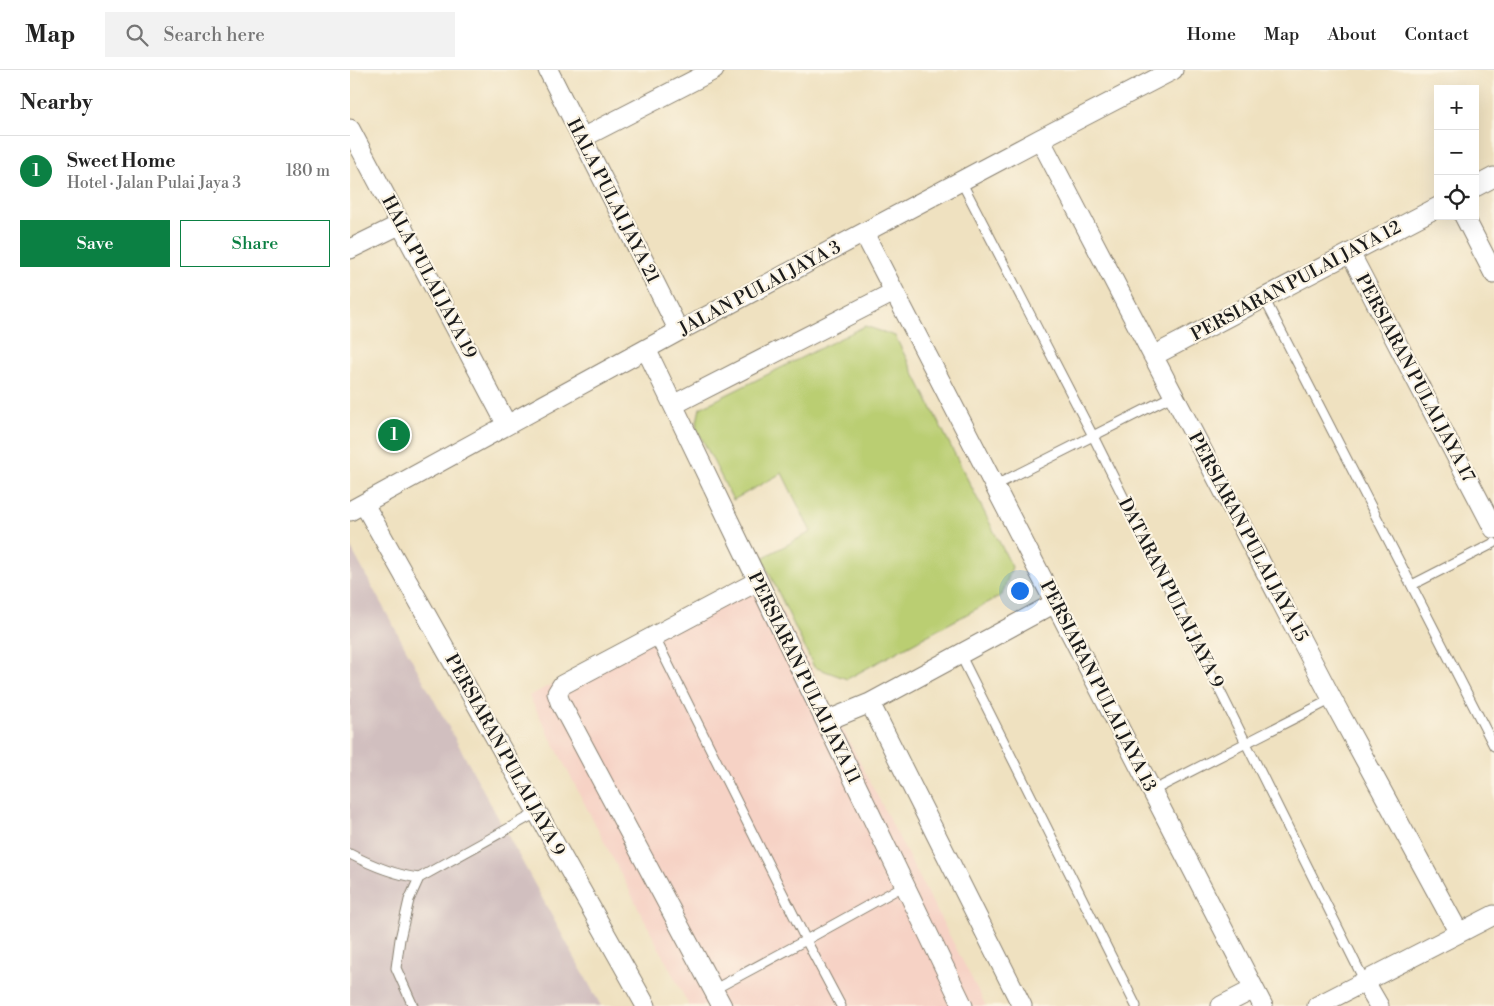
<!DOCTYPE html>
<meta charset="utf-8">
<style>
:root{--surface:#fff;--page:#f2f2f2;--text:#222;--muted:#767676;--line:#e0e0e0;--accent:#0b8043}
body{margin:0;font-family:"Libre Bodoni",serif;background:var(--page);color:var(--text)}
.controls{position:absolute;right:15px;top:15px;display:grid;overflow:hidden;border-radius:0px;box-shadow:0 5px 20px #0002}
.controls button{width:45px;height:45px;display:grid;place-items:center;padding:0;border:0;border-bottom:1px solid var(--line);background:var(--surface);color:var(--text);font:25px sans-serif}
.you{position:absolute;left:669px;top:520px;width:18px;height:18px;margin:-12px;border:4px solid #fff;border-radius:50%;background:#1a73e8;box-shadow:0 0 0 8px #1a73e833}
.badge{display:grid;place-items:center;width:32px;height:32px;border-radius:50%;background:var(--accent);color:#fff;font-size:16px;font-weight:700}
.pin{position:absolute;translate:-50% -50%;border:2px solid #fff;box-shadow:0 1px 5px #0006}
.list{margin:0;padding:0;list-style:none}
h2{display:flex;justify-content:space-between;align-items:center;height:65px;margin:0;padding:0 20px;font-size:21px}
h2 small{font-size:16px;font-weight:400;color:var(--muted)}
.list li{display:grid;grid-template-columns:32px 1fr auto;gap:15px;align-items:center;box-sizing:border-box;height:70px;padding:0 20px;border-top:1px solid var(--line)}
.list b{display:block;font-size:19px;white-space:nowrap}
.list p{margin:0;font-size:16px;white-space:nowrap;color:var(--muted)}
.list em{font-size:16px;font-style:normal;color:var(--muted)}
.actions{display:flex;gap:10px;padding:15px 20px}
.actions a{flex:1;padding:11px 0;border:1px solid var(--accent);border-radius:0px;text-align:center;font-size:18px;color:var(--accent)}
.actions .main{background:var(--accent);color:#fff}
.icon{flex:none;width:28px;height:28px;fill:none;stroke:currentColor;stroke-width:2;stroke-linecap:round;stroke-linejoin:round}
.map{position:relative;flex:none;width:1144px;height:936px;overflow:hidden}
header{display:flex;align-items:center;gap:30px;box-sizing:border-box;height:70px;padding:0 25px;background:var(--surface);border-bottom:1px solid var(--line)}
header strong{font-size:24px}
nav{display:flex;gap:28px;margin-inline-start:auto;font-size:18px}
.search{width:350px;height:45px;background:var(--page);display:flex;align-items:center;gap:12px;box-sizing:border-box;padding:0 18px;border-radius:0px;color:var(--muted);font-size:19px}
main{display:flex}
aside{flex:1;background:var(--surface)}
.map>svg:first-child{display:block}
.built{fill:#f6d2c5}
.industrial{fill:#d1bfbf}
.green{fill:#bace72;stroke:#6b7547}
.lines{fill:none;stroke-linecap:round;stroke-linejoin:round}
.lane-casing{stroke:#867e6e;stroke-width:11}
.street-casing{stroke:#867e6e;stroke-width:21}
.lane{stroke:#fff;stroke-width:9}
.street{stroke:#fff;stroke-width:19}
.labels{text-anchor:middle;dominant-baseline:central;stroke-width:4.5;stroke-linejoin:round;paint-order:stroke}
.street-label{font-size:18px;fill:#1c1c1c;stroke:#fcf5e5}
</style>
<header>
<strong>Map</strong>
<div class="search"><svg class="icon" aria-label="search" viewBox="0 0 24 24"><circle cx="10" cy="10" r="6"/><path d="M15 15l6 6"/></svg>Search here</div>
<nav><a>Home</a><a>Map</a><a>About</a><a>Contact</a></nav>
</header>
<main>
<aside>
<h2>Nearby<small></small></h2>
<ul class="list">
<li><span class="badge">1</span><div><b>Sweet Home</b><p>Hotel · Jalan Pulai Jaya 3</p></div><em>180 m</em></li>
</ul>
<div class="actions"><a class="main">Save</a><a>Share</a></div>
</aside>
<div class="map">
<svg width="1144" height="936" viewBox="0 0 1144 936">
<rect width="100%" height="100%" fill="#fcf5e5"/>
<filter id="ink" filterUnits="userSpaceOnUse"><feTurbulence type="fractalNoise" baseFrequency=".02" numOctaves="2"/><feDisplacementMap in="SourceGraphic" scale="10" xChannelSelector="R" yChannelSelector="G"/><feConvolveMatrix kernelMatrix="1 2 1 2 8 2 1 2 1" color-interpolation-filters="sRGB"/></filter>
<filter id="wash" filterUnits="userSpaceOnUse"><feTurbulence type="fractalNoise" baseFrequency=".0096" numOctaves="4" result="noise"/><feDisplacementMap in="SourceGraphic" scale="20" xChannelSelector="R" yChannelSelector="G"/><feGaussianBlur stdDeviation="1.12" result="paint"/><feColorMatrix in="noise" values="0 0 0 0 0 0 0 0 0 0 0 0 0 0 0 0 0 1.4 0 .05"/><feComposite in="paint" operator="in"/></filter>
<g filter="url(#wash)">
<rect width="100%" height="100%" fill="#efe1c0"/>
<!-- built -->
<path class="built" d="M413 505 636 936H339L179 626Z"/>
<!-- industrial -->
<path class="industrial" d="M1 478 251 936H0V479Z"/>
<!-- green -->
<path class="green" d="M515 256 545 266 662 497 652 525 497 609 464 597 412 488 461 462 432 403 383 430 346 357 350 338Z"/>
</g>
<g filter="url(#ink)">
<g class="lines">
<!-- lane casing -->
<g class="lane-casing">
<path id="lane" d="M611 111 743 366 1015 912
M914 228 1144 676
M644 416 824 325
M1062 515 1144 473
M304 566 456 870 491 936
M610 584 786 936
M802 721 982 629
M0 784C21 795 46 805 69 808L188 742
M363 920 456 870 555 815
M63 936 46 898 50 869 59 830 69 808"/>
</g>
<!-- street casing -->
<g class="street-casing">
<path id="street" d="M198 0 329 261
M0 59 157 355
M232 68 364 0
M690 69 982 629 1109 863
M1125 117 1144 107
M1114 146 1144 204
M514 163 913 936
M0 179 51 154
M1000 183 1144 459
M296 279 613 936
M803 286 1088 137
M323 335 544 222
M14 434 296 936
M0 441 329 261 690 69 823 0
M520 633 672 936
M476 651 520 633 705 533
M1015 912 1029 936
M372 936 210 632 207 623 212 615 408 511
M871 936 904 919
M967 936 1144 845"/>
</g>
<!-- lane -->
<use href="#lane" class="lane"/>
<!-- street -->
<use href="#street" class="street"/>
</g>
</g>
<g class="labels">
<!-- street labels -->
<g class="street-label">
<text transform="translate(263 131) rotate(63)">HALA PULAI JAYA 21</text>
<text transform="translate(79 207) rotate(62)">HALA PULAI JAYA 19</text>
<text transform="translate(946 211) rotate(-28)">PERSIARAN PULAI JAYA 12</text>
<text transform="translate(410 218) rotate(-28)">JALAN PULAI JAYA 3</text>
<text transform="translate(1065 308) rotate(62)">PERSIARAN PULAI JAYA 17</text>
<text transform="translate(898 467) rotate(62)">PERSIARAN PULAI JAYA 15</text>
<text transform="translate(821 523) rotate(63)">DATARAN PULAI JAYA 9</text>
<text transform="translate(454 608) rotate(64)">PERSIARAN PULAI JAYA 11</text>
<text transform="translate(748 616) rotate(63)">PERSIARAN PULAI JAYA 13</text>
<text transform="translate(155 685) rotate(61)">PERSIARAN PULAI JAYA 9</text>
</g>
</g>
</svg>
<div class="controls">
<button>+</button>
<button>−</button>
<button><svg class="icon" aria-label="locate" viewBox="0 0 24 24"><circle cx="12" cy="12" r="6"/><path d="M12 2v4M12 18v4M2 12h4M18 12h4"/></svg></button>
</div>
<div class="you"></div>
<div class="pin badge" style="left:44px;top:365px">1</div>
</div>
</main>
